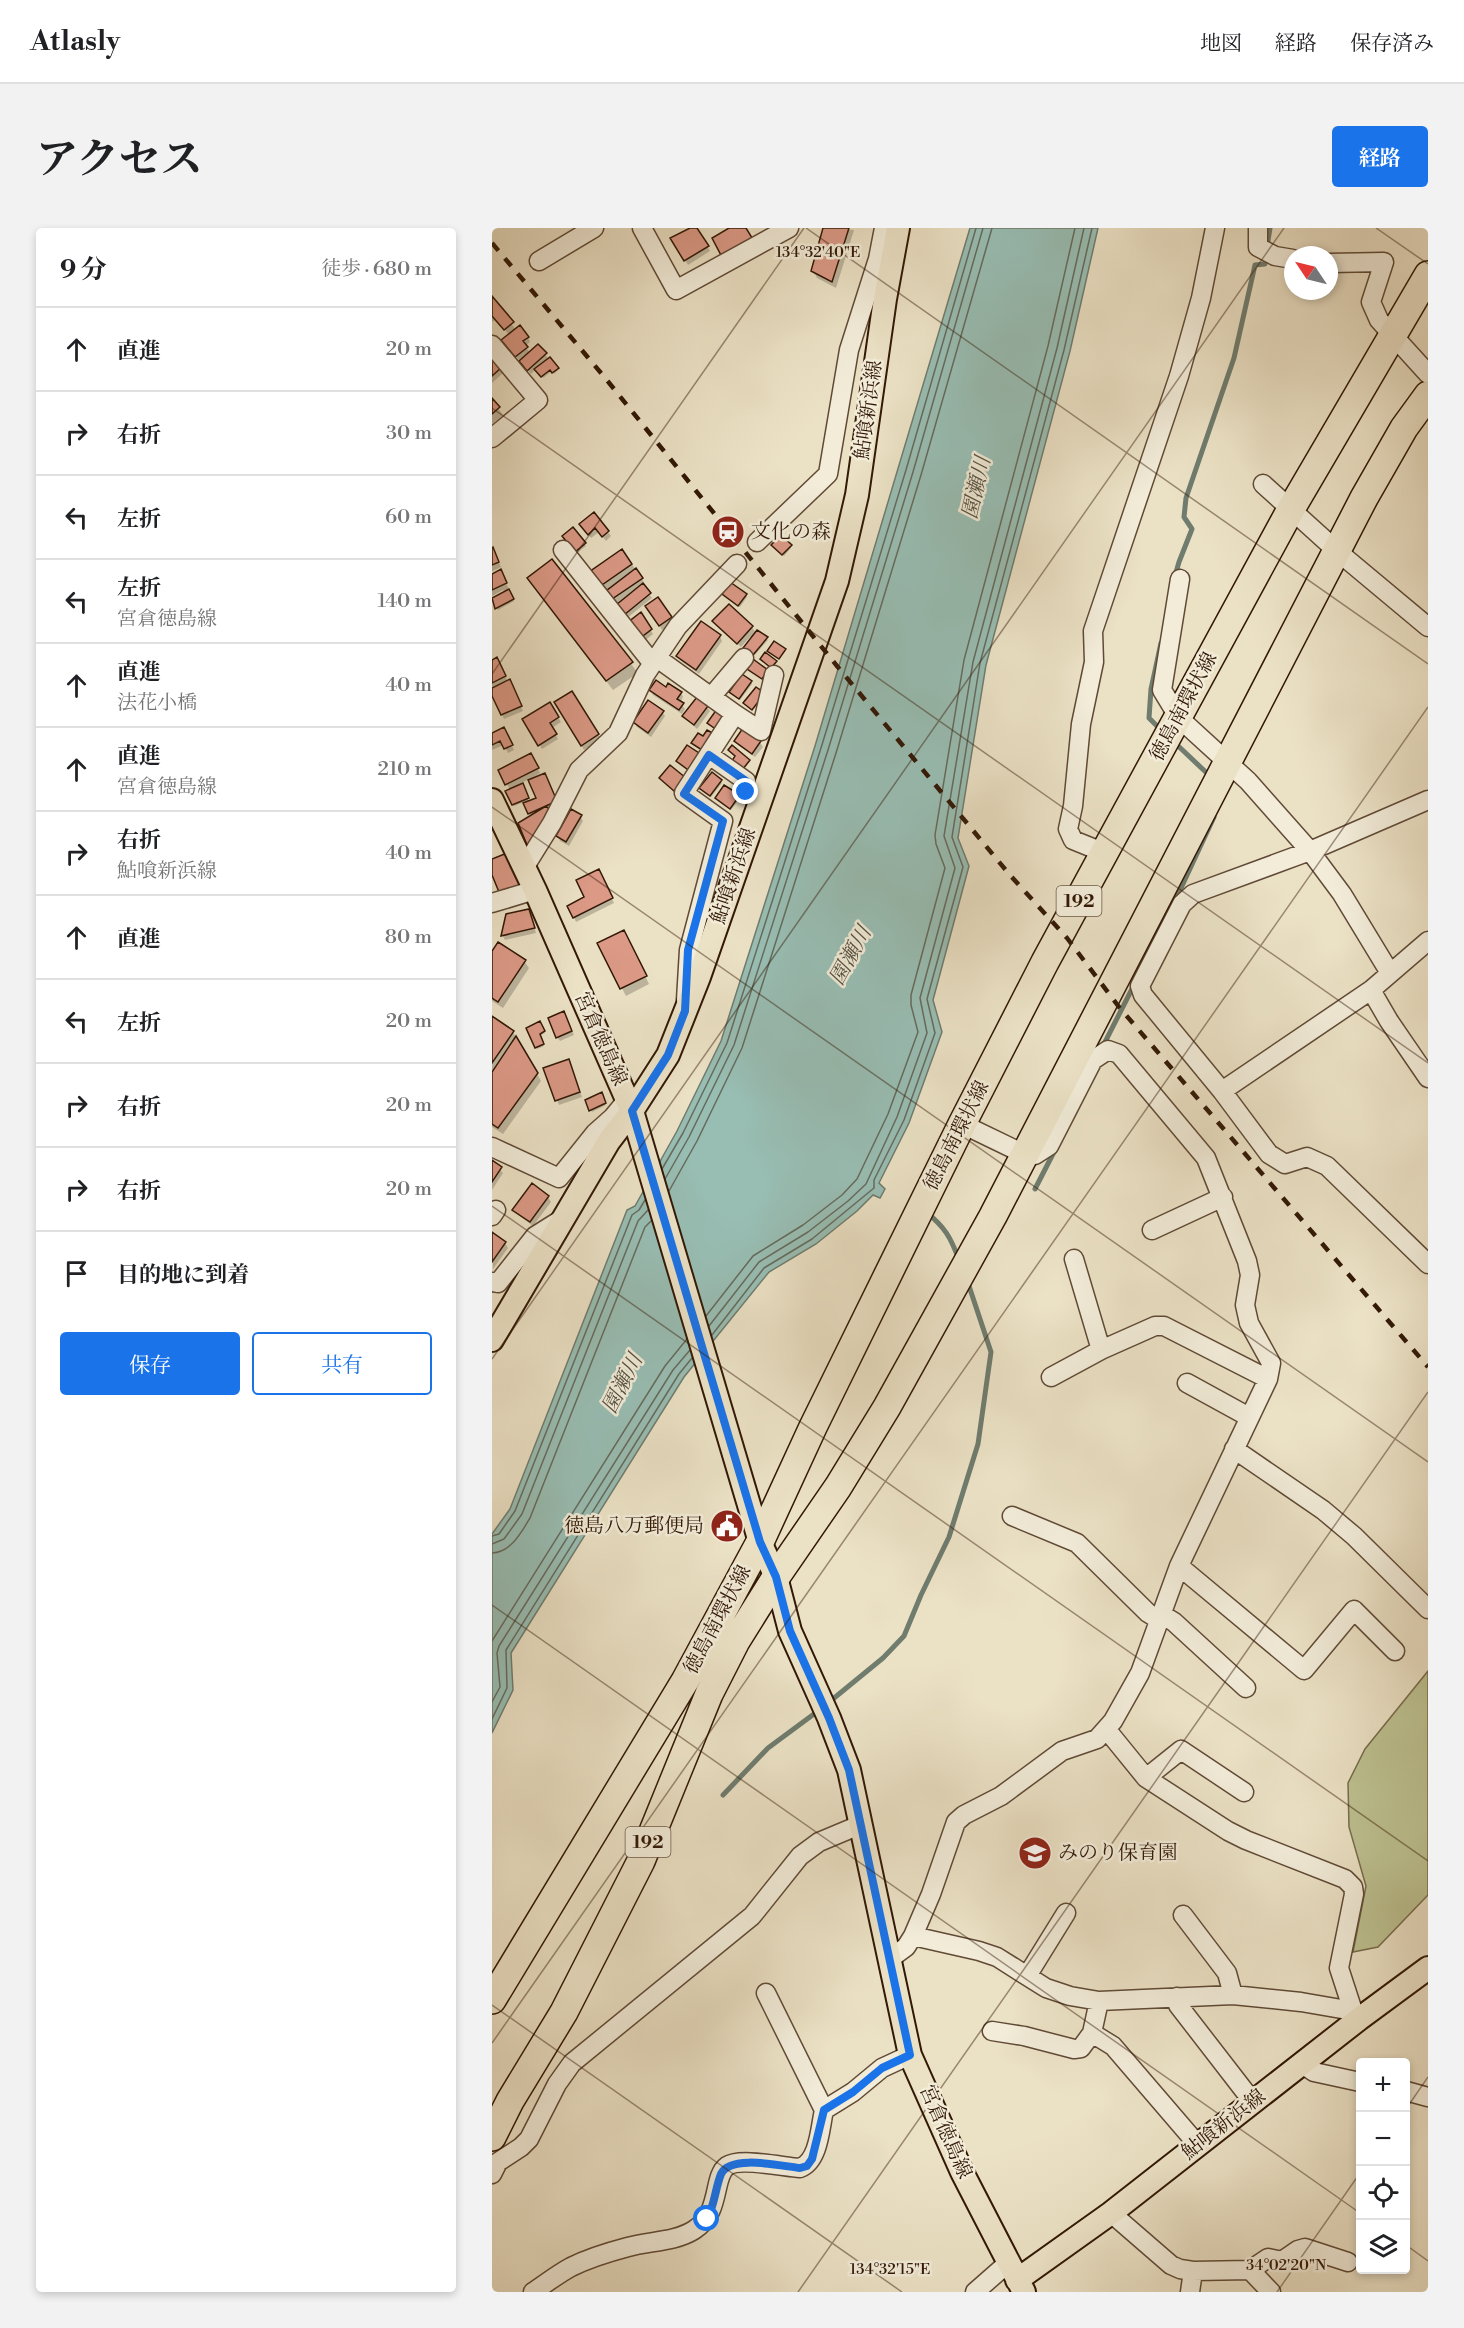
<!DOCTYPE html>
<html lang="ja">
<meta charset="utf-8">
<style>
:root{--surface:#fff;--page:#f2f2f2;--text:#202124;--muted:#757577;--line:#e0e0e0;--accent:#1a73e8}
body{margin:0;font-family:"Libre Bodoni","Noto Serif JP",serif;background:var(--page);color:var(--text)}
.controls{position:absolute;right:18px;bottom:18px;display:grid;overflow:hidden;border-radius:6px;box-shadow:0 3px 9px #0003}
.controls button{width:54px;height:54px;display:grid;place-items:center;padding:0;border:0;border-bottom:2px solid var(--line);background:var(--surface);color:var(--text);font:30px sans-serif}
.compass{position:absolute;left:792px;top:18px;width:54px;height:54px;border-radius:50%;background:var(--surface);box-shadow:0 3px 9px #0003;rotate:305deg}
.stop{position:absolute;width:18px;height:18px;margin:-14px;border:4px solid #1a73e8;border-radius:50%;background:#fff}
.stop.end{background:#1a73e8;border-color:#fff;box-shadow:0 2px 6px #0008}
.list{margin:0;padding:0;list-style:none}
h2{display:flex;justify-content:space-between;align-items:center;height:78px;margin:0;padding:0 24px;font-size:26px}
h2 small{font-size:20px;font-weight:400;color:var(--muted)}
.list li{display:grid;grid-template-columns:39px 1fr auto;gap:18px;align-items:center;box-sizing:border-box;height:84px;padding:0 24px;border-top:2px solid var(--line)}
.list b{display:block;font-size:22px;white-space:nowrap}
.list p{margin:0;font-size:20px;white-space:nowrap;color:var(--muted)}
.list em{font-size:20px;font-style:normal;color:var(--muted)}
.actions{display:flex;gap:12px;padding:18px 24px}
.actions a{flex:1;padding:14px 0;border:2px solid var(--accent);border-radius:6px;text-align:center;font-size:21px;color:var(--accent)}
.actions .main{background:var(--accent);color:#fff}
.icon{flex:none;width:33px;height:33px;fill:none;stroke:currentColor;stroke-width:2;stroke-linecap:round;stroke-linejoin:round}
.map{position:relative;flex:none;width:936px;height:2064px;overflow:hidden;border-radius:6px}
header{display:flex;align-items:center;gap:36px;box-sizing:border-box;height:84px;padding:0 30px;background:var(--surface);border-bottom:2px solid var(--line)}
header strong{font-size:28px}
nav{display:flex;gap:33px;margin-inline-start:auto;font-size:21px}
.intro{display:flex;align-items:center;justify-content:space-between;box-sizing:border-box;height:144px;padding:0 36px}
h1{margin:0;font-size:42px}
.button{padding:15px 27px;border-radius:6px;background:var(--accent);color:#fff;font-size:21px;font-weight:700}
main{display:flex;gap:36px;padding:0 36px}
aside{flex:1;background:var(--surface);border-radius:6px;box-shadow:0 3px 9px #0003}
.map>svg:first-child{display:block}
.green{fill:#bdc191;stroke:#786c4c;stroke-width:1.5}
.water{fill:#98beb4;stroke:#6f7c6e;stroke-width:1.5}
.shadow{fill:#0003;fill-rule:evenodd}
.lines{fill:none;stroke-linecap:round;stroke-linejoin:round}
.shore{stroke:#656b5d;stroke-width:1.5}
.stream{stroke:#6f7c6e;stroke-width:5}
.building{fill:#db9986;stroke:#321806;stroke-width:1.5}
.minor-casing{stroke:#604a36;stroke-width:21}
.major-casing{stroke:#321806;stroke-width:26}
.highway-casing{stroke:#321806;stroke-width:30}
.minor{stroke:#f2ecd9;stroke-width:18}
.major{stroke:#ebe1c5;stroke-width:22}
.highway{stroke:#ebe1c5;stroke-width:27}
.rail{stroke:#321806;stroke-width:4.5;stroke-dasharray:10 10;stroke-linecap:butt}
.route{stroke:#1a73e8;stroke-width:8}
.ticks{fill:none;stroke:#321806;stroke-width:1.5;stroke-opacity:0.45}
.labels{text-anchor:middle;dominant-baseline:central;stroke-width:5;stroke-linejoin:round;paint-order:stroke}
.shield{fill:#f2ecd9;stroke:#6c5845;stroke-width:1.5}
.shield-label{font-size:18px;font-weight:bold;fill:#321806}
.street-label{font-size:20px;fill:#321806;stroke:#f2ecd9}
.poi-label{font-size:20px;fill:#321806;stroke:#f2ecd9;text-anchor:start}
.water-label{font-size:21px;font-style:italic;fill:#565243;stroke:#f2ecd9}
.ticks-label{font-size:15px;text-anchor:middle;fill:#321806;stroke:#f2ecd9;stroke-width:5;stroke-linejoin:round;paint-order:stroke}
</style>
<header>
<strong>Atlasly</strong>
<nav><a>地図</a><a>経路</a><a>保存済み</a></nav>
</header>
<div class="intro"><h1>アクセス</h1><a class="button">経路</a></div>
<main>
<aside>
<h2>9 分<small>徒歩 · 680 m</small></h2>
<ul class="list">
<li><svg class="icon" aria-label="ahead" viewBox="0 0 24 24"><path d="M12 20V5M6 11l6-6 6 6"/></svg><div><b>直進</b></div><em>20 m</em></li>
<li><svg class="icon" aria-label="right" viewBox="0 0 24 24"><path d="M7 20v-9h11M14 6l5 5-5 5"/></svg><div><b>右折</b></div><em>30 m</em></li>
<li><svg class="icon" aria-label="left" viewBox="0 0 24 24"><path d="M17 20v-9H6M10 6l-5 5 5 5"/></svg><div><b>左折</b></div><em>60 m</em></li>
<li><svg class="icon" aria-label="left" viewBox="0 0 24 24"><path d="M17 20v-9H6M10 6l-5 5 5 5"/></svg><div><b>左折</b><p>宮倉徳島線</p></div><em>140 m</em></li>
<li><svg class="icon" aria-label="ahead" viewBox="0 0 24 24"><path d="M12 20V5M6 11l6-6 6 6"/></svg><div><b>直進</b><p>法花小橋</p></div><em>40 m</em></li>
<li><svg class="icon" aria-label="ahead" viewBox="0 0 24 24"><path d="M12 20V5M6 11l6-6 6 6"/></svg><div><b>直進</b><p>宮倉徳島線</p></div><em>210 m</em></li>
<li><svg class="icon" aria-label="right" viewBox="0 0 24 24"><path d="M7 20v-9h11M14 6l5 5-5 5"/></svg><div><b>右折</b><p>鮎喰新浜線</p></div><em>40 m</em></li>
<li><svg class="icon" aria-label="ahead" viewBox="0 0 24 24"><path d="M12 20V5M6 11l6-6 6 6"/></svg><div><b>直進</b></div><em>80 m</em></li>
<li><svg class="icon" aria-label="left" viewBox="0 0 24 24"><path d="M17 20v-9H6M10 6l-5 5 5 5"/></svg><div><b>左折</b></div><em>20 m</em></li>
<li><svg class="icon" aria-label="right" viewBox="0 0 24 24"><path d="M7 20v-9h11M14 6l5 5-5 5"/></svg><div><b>右折</b></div><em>20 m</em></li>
<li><svg class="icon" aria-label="right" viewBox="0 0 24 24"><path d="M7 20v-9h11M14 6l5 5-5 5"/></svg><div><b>右折</b></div><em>20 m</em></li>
<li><svg class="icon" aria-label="arrive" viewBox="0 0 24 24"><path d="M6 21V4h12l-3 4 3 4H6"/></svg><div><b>目的地に到着</b></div></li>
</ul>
<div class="actions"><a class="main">保存</a><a>共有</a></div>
</aside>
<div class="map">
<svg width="936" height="2064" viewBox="0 0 936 2064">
<rect width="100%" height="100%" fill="#ebe1c5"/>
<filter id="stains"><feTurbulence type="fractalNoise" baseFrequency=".00333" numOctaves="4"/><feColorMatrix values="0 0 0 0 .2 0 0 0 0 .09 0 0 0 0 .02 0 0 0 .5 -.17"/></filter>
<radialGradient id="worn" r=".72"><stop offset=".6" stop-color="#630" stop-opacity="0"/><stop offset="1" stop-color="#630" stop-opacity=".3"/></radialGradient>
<!-- green -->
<path class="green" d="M936 1443V1667L886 1719 861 1724 874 1658 857 1599 856 1555 873 1521Z"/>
<!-- water -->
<path class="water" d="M478 0H606L578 123 494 437 466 610 477 638 441 772 450 804 417 895 387 955 393 961 388 970 381 967 365 983 324 1016 277 1044 192 1149 19 1425 21 1462 0 1505V1306L18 1281 135 982 143 978 185 903 229 813 323 518Z"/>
<!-- shadow -->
<path class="shadow" d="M201 0H204L218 23 196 37 180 10Z
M333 0 362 2 344 60 325 50 321 42Z
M0 71 24 102 36 109 38 114 33 118 38 125 46 118 66 142 62 146 60 143 51 150 44 141 39 146 14 117 17 107 4 91 0 94Z
M0 132 11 145 0 155Z
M0 172 11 187 0 196Z
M102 286 119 308 114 313 107 304 99 310 92 301Z
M81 301 94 318 85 325 72 308Z
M298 318 299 320 292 328 282 319Z
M0 321 9 339 0 343Z
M130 323 150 350 152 355 150 356 160 370 135 390 114 361 111 363 101 349Z
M60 333 146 445 121 462 43 360Z
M0 347 11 348 22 373 6 382 0 371 13 365 11 362 0 368Z
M231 366 254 367 255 369 248 379Z
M166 371 181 394 170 402 155 378Z
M237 378 260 399 264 405 276 412 262 428 253 422 260 410 258 409 249 419 222 393Z
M149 386 161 406 150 415Z
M228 408 230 413 207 446 189 433 186 428Z
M0 434 7 436 31 483 12 491 0 465Z
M259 454 260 456 248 472 240 466Z
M175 461 189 465 191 469 188 475 193 481 190 486 161 467 159 462Z
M80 465 109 511 92 522 64 475Z
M57 476 69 494 60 500 66 511 50 521 32 492Z
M215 479 218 483 205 501 192 488Z
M170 484 173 488 159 509 145 499 142 494Z
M12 501 22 522 16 525 12 517 0 522V507Z
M244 513 268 514 271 519 263 529 246 517Z
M39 527 48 545 41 549 43 551 66 578 39 589 32 574 22 578 15 563 18 562 8 543ZM37 551 46 570 37 574 29 555Z
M220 546 230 555 219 569 210 562Z
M247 568 248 570 239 582 225 570Z
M88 588 91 593 77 618 68 613 66 608Z
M109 647 122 675 84 694 77 679 94 670Z
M37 683 44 705 13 712 11 708 16 687Z
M135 711 157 756 134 768 107 716Z
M0 726 32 733 37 740 11 780 0 773Z
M74 789 82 807 68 813 65 809Z
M0 790 21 804 49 853 11 906 0 899Z
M48 795 53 805 47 808 52 818 45 821 36 801Z
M79 837 90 869 67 877 53 841Z
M109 866 114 877 100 884 95 873Z
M0 934 11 945 0 962Z
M56 969 59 974 41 998 25 986 22 982Z
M0 1006 13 1015 16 1020 1 1041Z"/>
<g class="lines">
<!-- shore -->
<path class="shore" d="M170 941 191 905 235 815 329 520 414 242 484 0
M173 951 197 909 242 817 336 522 421 244 491 0
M177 963 205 913 250 820 344 525 429 247 500 0
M214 1088 261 1028 311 997 350 967 365 951 396 886 426 804 419 777V767L453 640 444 616 443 607 472 432 556 118 583 0
M217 1098 267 1034 316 1004 356 973 374 956 405 889 435 805 428 770 463 640 452 608 481 434 565 120 592 0
M220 1107 272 1040 320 1011 382 960V952L412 892 443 805 435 771 471 639 460 609 488 435 572 122 600 0
M0 1308 7 1306 23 1283 140 987 147 982 153 972
M0 1316 12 1311 30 1286 146 993 156 982
M0 1325C19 1324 29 1305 38 1290L153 999 159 993
M0 1413 173 1138 195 1111
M0 1474 8 1459 5 1425 7 1418 181 1142 198 1122
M0 1491 15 1460 14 1422 187 1146 200 1130"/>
<!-- stream -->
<path class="stream" d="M775 19 778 0
M683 348 687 334 700 301 692 289 694 270 742 130 763 37 773 36 774 28
M669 415 659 461 657 490 669 502
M682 514 719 549
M683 673 722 589
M611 818 642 757
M543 961 563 922
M434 984C453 999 459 1010 467 1032
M336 1475 391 1430 412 1408 429 1367 457 1309 486 1216 499 1124 475 1052
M231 1567 276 1520 326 1483"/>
</g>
<!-- building -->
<path class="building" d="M198 0H205L217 18 192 33 178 10Z
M237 0H254L262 13 231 31 220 10Z
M331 0H357L340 54 319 43Z
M0 68 22 94 12 102 0 88Z
M28 97 37 109 31 113 36 119 23 129 9 112Z
M46 116 55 125 35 143 27 133Z
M58 129 67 140 60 145 58 142 49 149 42 141Z
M0 130 9 140 0 148Z
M0 170 8 179 0 186Z
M102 284 117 303 110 309 103 300 96 307 87 296Z
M81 299 94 315 83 324 70 308Z
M289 307 300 317 290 327 279 317Z
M1 319 7 334 0 337V320Z
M130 321 140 336 107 359 97 344Z
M60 331 141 434 114 453 35 350Z
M144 340 151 350 120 371 114 363Z
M9 341 15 355 0 362V346Z
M238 354 255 366 246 378 230 366Z
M151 355 159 365 132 387 124 377Z
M17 361 22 371 3 381 0 370Z
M166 369 180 389 167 398 153 378Z
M237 376 261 398 245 416 220 393Z
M149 384 160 401 147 411 135 395Z
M209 393 229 407 204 442 184 428Z
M265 402 276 409 261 427 251 420Z
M282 413 294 421 287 431 275 423Z
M273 424 285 433 279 440 268 431Z
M5 429 14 448 0 455V432Z
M261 431 276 442 270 451 255 441Z
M250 446 260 453 247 471 237 464Z
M18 451 30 478 9 487 0 468V460Z
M164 452 174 459 176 455 190 464 185 471 192 475 187 482 157 462Z
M264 459 273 465 260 482 251 475Z
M80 463 107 506 89 518 62 474Z
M205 469 216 478 202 497 190 488Z
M156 472 172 483 156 505 141 494Z
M58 474 67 489 58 495 65 506 46 518 30 491Z
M225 481 235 488 225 502 215 495Z
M12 499 21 517 12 521 8 513 0 517V505Z
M251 500 269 513 260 526 242 513Z
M215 502 224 507 213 524 199 515 206 505 211 508Z
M195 517 207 525 200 535 204 538 199 544 184 533Z
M240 517 258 532 251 541 240 533 243 528 236 522Z
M39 525 47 540 13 557 6 542Z
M178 537 194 550 182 563 167 550Z
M220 544 230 552 218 568 207 560Z
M53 545 65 573 36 586 31 575 44 570 36 552Z
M31 555 37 570 20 577 13 563Z
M232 557 248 567 238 581 223 570Z
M54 578 61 585 42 613 35 617 26 595Z
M79 581 90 587 74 614 64 608Z
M15 625 30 657 7 664 0 647V631Z
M107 641 121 670 81 690 75 678 92 669 84 652Z
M37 681 43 700 9 708 14 686Z
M132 702 155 748 128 761 105 715Z
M6 714 34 732 6 774 0 770V723Z
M72 783 80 803 64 810 56 790Z
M0 788 22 803 0 835Z
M48 793 53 803 48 806 52 816 43 820 34 800Z
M24 808 46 845 6 900 0 896V844Z
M77 831 88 864 63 873 51 840Z
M110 864 114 875 97 883 93 872Z
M0 932 10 939 0 954Z
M40 955 57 968 38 994 20 982Z
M0 1004 14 1014 0 1034Z"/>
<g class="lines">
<!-- minor casing -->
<g class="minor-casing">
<path id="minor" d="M150 0 184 62 297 0
M766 0V19L783 28 801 31
M47 33 102 0
M837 35 892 34 879 74 887 92 936 146
M0 117 46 172 0 210
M771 256 845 323 936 399
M265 314 336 246 357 122 386 31 392 0
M71 322 161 436
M688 351 670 462 687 490 756 553 818 623 850 666 898 745
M165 430 243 486 192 565 231 593 197 722 194 772
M219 469 252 430
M243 486 269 503 282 447
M217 527 254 553V564
M936 572 818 623 701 666 690 676 648 758 651 767 730 863 777 926 793 936 815 929 835 938 936 1036
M613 625 581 612 576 601 581 578 589 496 602 434 601 403 687 148 709 70 723 0
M32 640 60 595 87 542 126 505 153 447 186 398 245 336
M0 675 43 662
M879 762 897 793 936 850
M730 863 879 762 936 713
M0 919 67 950 103 905 121 889 135 872
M0 988 4 982
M660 1002 731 969
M582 1031 609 1122 663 1098H672L776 1151
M0 1054 6 1055 43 1008 70 991
M559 1149 609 1122
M695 1155 757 1189
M742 1221 831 1282 862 1308 936 1381
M520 1288 585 1315 656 1385 667 1392
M687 1338 812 1442 862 1382 903 1423
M669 1386 682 1394 754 1460
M615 1502 654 1550 736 1603 754 1612 853 1651 861 1659 862 1666 847 1740 861 1783 866 1790
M654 1550 689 1522 752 1564
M691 1687 735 1745 741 1767
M421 1708 439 1666 464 1594 472 1587 509 1568 570 1523 605 1511 621 1493 648 1445 687 1338 776 1151 779 1135 757 1095 753 1077 758 1047 755 1033 714 930 627 826 616 822 601 832 557 918 543 927 532 926 470 896
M399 1730 414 1719 421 1708 487 1723 505 1729 554 1760 578 1768 607 1773 741 1767 809 1774 861 1783
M535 1748 574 1685
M274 1765 332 1882
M685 1769 686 1777 761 1874
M500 1803 532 1808 582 1821 589 1820 600 1805 607 1773
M600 1805 621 1818 706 1917
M810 1836 822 1844 868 1854
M914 1863 936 1869
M0 1946 6 1934 29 1919 37 1911 65 1856 80 1835 260 1688 308 1628 327 1614 370 1596
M619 1985 679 2037 688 2041 701 2043 698 2064
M758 2042 776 2030 790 2033 806 2022 813 2020 856 2034
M701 2043 758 2042 779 2064
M41 2064C53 2056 66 2046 79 2039 97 2030 117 2024 136 2019 157 2013 183 2014 202 2002 230 1984 220 1949 235 1938 248 1929 291 1939 308 1940 327 1933 328 1900 332 1882L361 1864 390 1840 418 1827
M483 2064 516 2035"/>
</g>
<!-- major casing -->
<g class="major-casing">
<path id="major" d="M0 572 43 662 140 883 268 1314 284 1349 298 1403 337 1490 357 1542 418 1827 470 1944 532 2064
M0 1112 117 913 140 883 176 827 207 749 345 353 365 267 393 71 406 0
M525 2052 619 1985 867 1791 936 1740"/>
</g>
<!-- highway casing -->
<g class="highway-casing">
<path id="highway" d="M0 1772 193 1453 268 1314 321 1199 470 896 553 734 799 281 936 47
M0 1909 18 1873 72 1784 149 1633 217 1466 244 1413 284 1349 346 1259 395 1179 501 988 872 270 912 200 936 167"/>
</g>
<!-- minor -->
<use href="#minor" class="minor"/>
<!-- major -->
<use href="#major" class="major"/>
<!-- highway -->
<use href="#highway" class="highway"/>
<!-- rail -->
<path class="rail" d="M0 15 114 151 345 438 517 646 575 710 627 779 936 1139"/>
</g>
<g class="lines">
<!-- route -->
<path class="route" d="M215 1991C223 1976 223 1961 229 1946 238 1926 289 1938 308 1940L315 1938 320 1931 332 1882 361 1864 390 1840 418 1827 357 1542 337 1490 298 1403 284 1349 268 1314 140 883 176 827 193 783 196 722 231 593 192 566 217 527 254 553V564"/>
</g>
<!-- ticks -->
<path class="ticks" d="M314 0 936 436M884 0 936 36M0 180 936 835M0 446 312 0M0 579 936 1234M0 978 936 1633M0 1131 792 0M0 1377 868 1985M0 1777 410 2064M0 1815 936 479M914 1881 936 1849M914 2017 936 2033M306 2064 936 1164M785 2064 868 1945"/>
<!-- icons -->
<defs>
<g id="station-disc" transform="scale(1.725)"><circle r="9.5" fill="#8f2418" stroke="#f2ecd9"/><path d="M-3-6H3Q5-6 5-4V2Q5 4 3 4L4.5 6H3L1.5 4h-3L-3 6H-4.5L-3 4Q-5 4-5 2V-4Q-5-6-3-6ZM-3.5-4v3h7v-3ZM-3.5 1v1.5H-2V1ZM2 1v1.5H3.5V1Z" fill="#fff"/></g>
<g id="civic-disc" transform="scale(1.725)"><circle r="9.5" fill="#8f2418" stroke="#f2ecd9"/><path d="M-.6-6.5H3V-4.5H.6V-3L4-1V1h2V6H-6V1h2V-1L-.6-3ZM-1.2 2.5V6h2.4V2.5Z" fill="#fff"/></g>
<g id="school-disc" transform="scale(1.725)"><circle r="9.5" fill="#8f2418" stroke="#f2ecd9"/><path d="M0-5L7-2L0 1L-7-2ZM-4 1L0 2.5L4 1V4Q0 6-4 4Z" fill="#fff"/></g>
</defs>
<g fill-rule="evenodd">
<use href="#station-disc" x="236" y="304"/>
<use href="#civic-disc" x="235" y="1298"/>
<use href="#school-disc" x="543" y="1625"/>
</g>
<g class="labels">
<!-- shield labels -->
<g class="shield">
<rect x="564.5" y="658" width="45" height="30" rx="4.5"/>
<rect x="133.5" y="1599" width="45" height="30" rx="4.5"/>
</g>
<g class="shield-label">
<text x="587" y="673">192</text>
<text x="156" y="1614">192</text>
</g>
<!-- street labels -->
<g class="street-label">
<text transform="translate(377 182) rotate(-82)">鮎喰新浜線</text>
<text transform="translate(692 479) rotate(-62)">徳島南環状線</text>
<text transform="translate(242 648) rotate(-71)">鮎喰新浜線</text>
<text transform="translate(108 811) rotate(66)">宮倉徳島線</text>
<text transform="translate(465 908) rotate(-63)">徳島南環状線</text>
<text transform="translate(226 1392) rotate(-62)">徳島南環状線</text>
<text transform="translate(732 1897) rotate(-38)">鮎喰新浜線</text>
<text transform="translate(453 1904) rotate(66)">宮倉徳島線</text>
</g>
<!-- poi labels -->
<g class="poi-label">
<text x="259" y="304">文化の森</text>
<text x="212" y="1298" text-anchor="end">徳島八万郵便局</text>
<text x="566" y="1625">みのり保育園</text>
</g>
<!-- water labels -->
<g class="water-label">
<text transform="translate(485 260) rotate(-77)">園瀬川</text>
<text transform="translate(359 728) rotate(-61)">園瀬川</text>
<text transform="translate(131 1156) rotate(-63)">園瀬川</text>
</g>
</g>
<g class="ticks-label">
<text x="326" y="29">134°32'40"E</text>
<text x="794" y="2042">34°02'20"N</text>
<text x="398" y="2046">134°32'15"E</text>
</g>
<rect width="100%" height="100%" filter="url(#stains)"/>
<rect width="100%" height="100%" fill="url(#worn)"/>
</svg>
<div class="controls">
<button>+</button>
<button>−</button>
<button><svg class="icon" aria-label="locate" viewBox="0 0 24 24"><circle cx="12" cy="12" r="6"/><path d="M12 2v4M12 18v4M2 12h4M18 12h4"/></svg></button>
<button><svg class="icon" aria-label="layers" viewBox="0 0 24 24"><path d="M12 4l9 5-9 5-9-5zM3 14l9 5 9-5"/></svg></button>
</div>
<svg class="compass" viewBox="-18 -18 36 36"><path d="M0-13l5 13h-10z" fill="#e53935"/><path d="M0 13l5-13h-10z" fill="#757577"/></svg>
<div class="stop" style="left:215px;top:1991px"></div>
<div class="stop end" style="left:254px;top:564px"></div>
</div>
</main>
